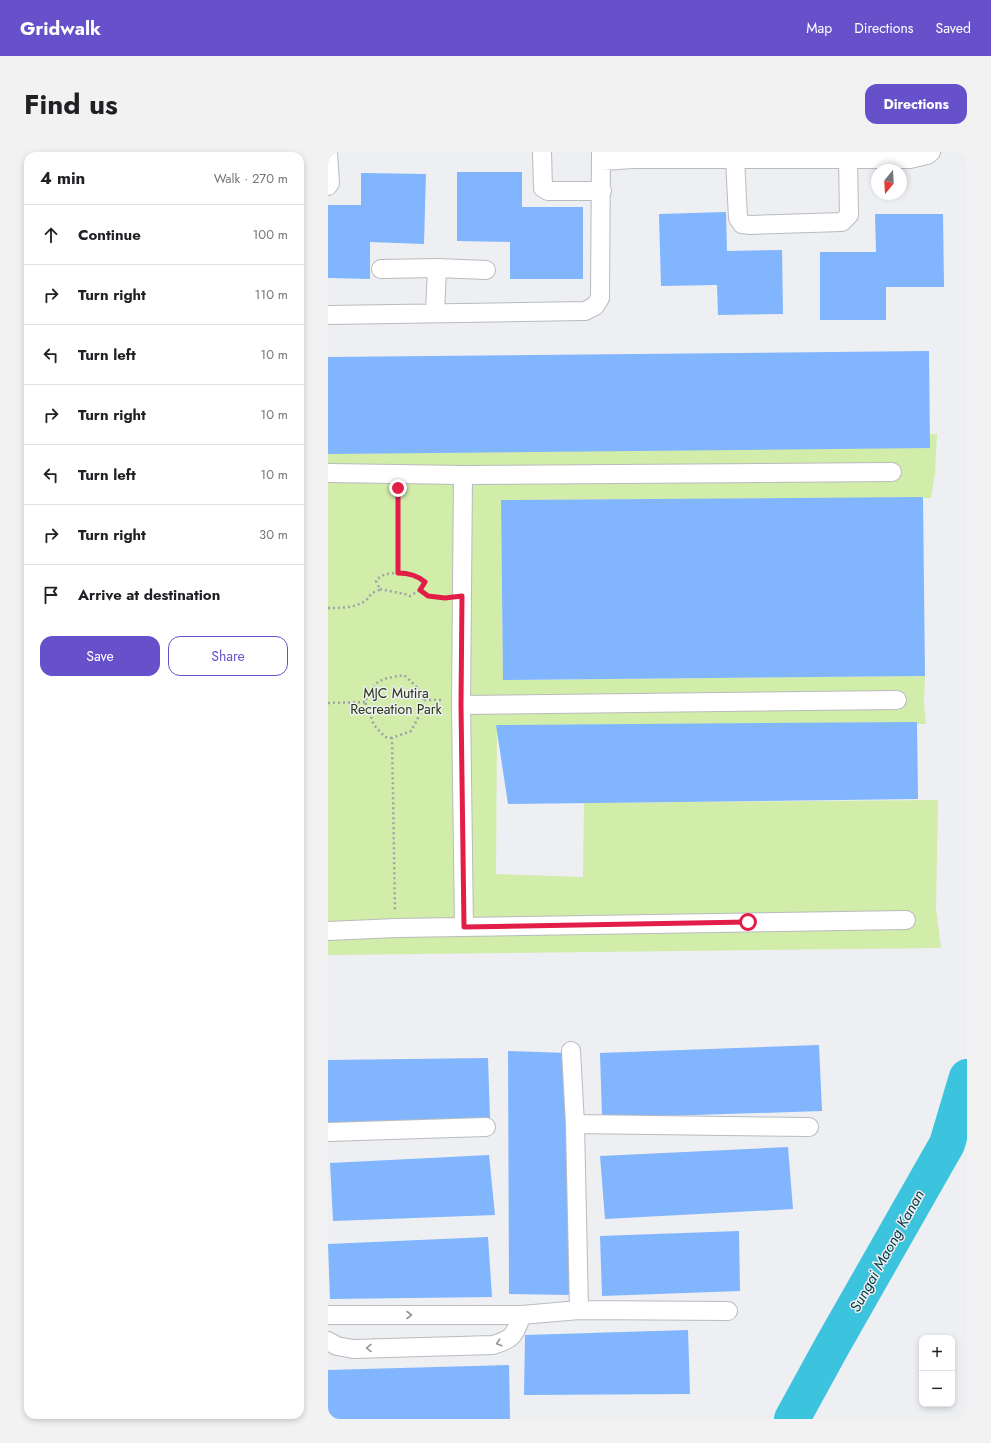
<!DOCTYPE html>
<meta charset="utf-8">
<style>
:root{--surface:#fff;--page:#f2f2f2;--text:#202124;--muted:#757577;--line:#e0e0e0;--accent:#6751ca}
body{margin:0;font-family:Jost,sans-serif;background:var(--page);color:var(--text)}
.controls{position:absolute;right:12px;bottom:12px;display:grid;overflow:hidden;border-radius:8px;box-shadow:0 2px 6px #0003}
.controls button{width:36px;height:36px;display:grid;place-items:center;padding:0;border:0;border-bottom:1px solid var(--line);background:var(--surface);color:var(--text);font:20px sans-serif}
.compass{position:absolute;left:543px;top:12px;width:36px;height:36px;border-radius:50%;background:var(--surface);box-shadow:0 2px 6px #0003;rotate:198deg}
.stop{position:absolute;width:12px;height:12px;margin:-9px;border:3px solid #e11d48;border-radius:50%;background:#fff}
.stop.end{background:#e11d48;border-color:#fff;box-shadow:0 1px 4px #0008}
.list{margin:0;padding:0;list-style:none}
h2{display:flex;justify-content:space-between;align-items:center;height:52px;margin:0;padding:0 16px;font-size:17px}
h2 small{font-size:13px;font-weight:400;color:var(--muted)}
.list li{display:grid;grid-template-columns:26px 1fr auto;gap:12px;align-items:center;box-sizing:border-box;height:60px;padding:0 16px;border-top:1px solid var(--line)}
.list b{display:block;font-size:15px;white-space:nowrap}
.list em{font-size:13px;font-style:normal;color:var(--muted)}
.actions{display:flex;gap:8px;padding:12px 16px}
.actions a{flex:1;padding:9px 0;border:1px solid var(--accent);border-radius:12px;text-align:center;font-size:14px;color:var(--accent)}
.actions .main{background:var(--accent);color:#fff}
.icon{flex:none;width:22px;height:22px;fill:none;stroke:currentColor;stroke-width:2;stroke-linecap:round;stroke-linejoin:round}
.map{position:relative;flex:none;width:639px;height:1267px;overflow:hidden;border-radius:12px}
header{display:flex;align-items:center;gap:24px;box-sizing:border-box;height:56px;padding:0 20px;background:var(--accent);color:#fff}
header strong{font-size:19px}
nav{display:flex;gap:22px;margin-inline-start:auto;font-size:14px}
.intro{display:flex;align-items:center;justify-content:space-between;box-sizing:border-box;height:96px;padding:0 24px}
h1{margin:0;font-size:28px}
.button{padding:10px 18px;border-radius:12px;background:var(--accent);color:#fff;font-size:14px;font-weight:700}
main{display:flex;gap:24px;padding:0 24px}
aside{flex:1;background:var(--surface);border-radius:12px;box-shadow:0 2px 6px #0003}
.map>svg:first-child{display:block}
.green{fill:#d2ecaa}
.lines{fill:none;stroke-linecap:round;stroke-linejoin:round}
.river{stroke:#3cc3dd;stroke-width:36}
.building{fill:#81b5fd}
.street-casing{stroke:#b9bbbe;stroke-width:20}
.path{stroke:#a1a2a5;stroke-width:2.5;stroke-dasharray:2 3;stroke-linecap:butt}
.street{stroke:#fff;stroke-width:18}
.oneway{stroke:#969697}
.route{stroke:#e11d48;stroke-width:5}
.labels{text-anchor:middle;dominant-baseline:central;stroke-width:3;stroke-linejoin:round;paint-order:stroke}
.park-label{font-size:14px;fill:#2a3612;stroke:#edeff2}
.water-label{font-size:15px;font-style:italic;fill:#003c47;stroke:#edeff2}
</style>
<header>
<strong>Gridwalk</strong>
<nav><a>Map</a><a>Directions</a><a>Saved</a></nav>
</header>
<div class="intro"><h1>Find us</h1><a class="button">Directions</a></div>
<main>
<aside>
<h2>4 min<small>Walk · 270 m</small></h2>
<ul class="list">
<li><svg class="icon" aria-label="ahead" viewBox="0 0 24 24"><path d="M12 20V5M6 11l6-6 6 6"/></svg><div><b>Continue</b></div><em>100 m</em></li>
<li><svg class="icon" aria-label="right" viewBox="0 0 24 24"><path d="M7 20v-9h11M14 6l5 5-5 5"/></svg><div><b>Turn right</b></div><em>110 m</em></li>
<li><svg class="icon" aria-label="left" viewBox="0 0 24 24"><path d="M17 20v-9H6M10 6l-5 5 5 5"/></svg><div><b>Turn left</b></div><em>10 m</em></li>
<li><svg class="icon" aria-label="right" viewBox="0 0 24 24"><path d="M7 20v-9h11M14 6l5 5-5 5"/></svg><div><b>Turn right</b></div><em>10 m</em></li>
<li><svg class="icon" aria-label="left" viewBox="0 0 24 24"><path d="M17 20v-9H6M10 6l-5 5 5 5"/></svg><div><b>Turn left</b></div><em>10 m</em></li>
<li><svg class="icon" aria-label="right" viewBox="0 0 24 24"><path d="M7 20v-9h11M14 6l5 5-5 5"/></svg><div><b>Turn right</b></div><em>30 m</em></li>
<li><svg class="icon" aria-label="arrive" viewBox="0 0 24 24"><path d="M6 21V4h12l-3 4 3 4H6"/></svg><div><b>Arrive at destination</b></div></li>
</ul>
<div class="actions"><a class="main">Save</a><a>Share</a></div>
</aside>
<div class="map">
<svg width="639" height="1267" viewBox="0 0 639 1267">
<rect width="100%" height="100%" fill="#edeff2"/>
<!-- green -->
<path class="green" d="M609 282 607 321 603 346 173 348 175 528 597 524 596 551 598 572 169 573 168 722 255 725 256 651 610 648 608 757 613 796 0 803V285Z"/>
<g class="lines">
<!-- river -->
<path class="river" d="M464 1267 504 1194 619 992 639 925"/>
</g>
<!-- building -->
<path class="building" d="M129 20H194V55H255V127H182V90L129 89Z
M33 21 98 22 96 92 42 90V127L0 126V53H33Z
M398 60 399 99 454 98 455 162 390 163 389 133 333 134 331 62Z
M547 62H615L616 135H558V168H492V100H548Z
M601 199 602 296 0 302V205Z
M595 345 597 524 175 528 173 348Z
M589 570 590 647 180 652 168 573Z
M491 893 494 959 274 966 272 901Z
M180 899 240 901 242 1143 181 1142Z
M160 906 162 966 0 972V908Z
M460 995 465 1057 277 1067 272 1004Z
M161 1003 167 1063 5 1069 2 1011Z
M411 1079 412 1139 274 1144 272 1084Z
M160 1085 164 1145 2 1147 0 1092Z
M360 1178 362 1242 196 1243 197 1183Z
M181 1213 182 1267H0V1218Z"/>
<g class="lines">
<!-- street casing -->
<g class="street-casing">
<path id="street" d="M214 0 215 36 220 39H274
M407 7 410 66 414 72 422 73 514 70 521 63 520 7
M274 9 305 7H582L599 3 603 0
M0 34 2 31 0 0
M53 117 109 116
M107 161 109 116 158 118
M0 163 257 159 267 154 272 146 273 0
M0 321 135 323 564 320
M135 323 133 553 136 775
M133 553 569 548
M0 779 68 776 578 768
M243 899 247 972 251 1158
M247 972 481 975
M0 980 158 975
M0 1163H194L251 1158 400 1159
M0 1189 9 1194 25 1197 165 1193C187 1186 186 1183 194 1163"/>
</g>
<!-- path -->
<path class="path" d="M70 341V421C80 422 89 423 97 430L92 438 100 444 116 445
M52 437 81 443 82 444 92 438
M0 456C12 456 27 456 37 449 40 447 41 444 44 441 46 440 50 439 52 437L48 429C53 422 62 421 70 421
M96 548H116
M0 551 37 550
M64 586 57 585 46 573 37 550C47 527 52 527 76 523L91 537 96 548 91 564 83 579 64 586 67 758"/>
<!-- street -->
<use href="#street" class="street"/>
</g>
<!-- one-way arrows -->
<defs><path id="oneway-chevron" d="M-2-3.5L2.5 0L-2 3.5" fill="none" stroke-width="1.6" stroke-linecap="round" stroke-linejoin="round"/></defs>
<g class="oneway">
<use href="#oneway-chevron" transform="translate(81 1163)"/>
<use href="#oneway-chevron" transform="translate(171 1191) rotate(162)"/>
<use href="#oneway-chevron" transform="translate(41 1196) rotate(179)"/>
</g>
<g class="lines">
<!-- route -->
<path class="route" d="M70 336V421C80 421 89 423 97 430L92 438 100 444 117 446 134 444 133 553 136 775 420 770"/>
</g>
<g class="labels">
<!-- park labels -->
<g class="park-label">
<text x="68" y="541">MJC Mutira<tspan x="68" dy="16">Recreation Park</tspan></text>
</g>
<!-- water labels -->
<g class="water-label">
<text transform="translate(559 1099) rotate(-61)">Sungai Maong Kanan</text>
</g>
</g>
</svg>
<div class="controls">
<button>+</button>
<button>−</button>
</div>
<svg class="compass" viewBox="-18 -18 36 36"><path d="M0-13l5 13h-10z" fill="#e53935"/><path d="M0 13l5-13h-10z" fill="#757577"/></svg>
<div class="stop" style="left:420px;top:770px"></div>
<div class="stop end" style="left:70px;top:336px"></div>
</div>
</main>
